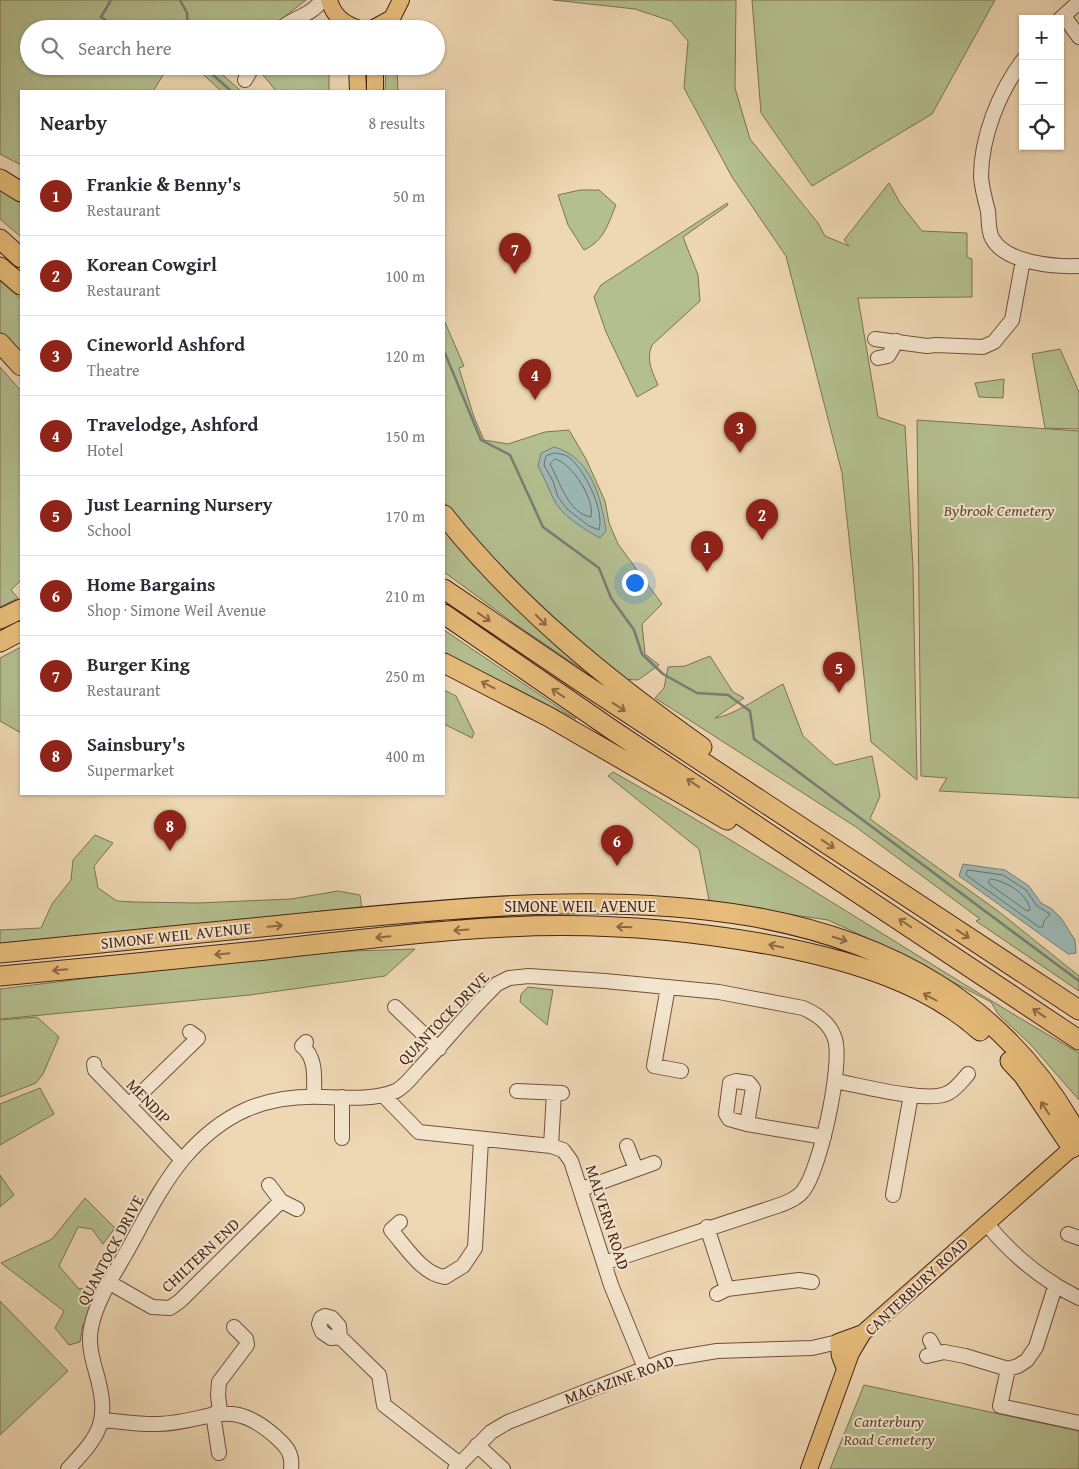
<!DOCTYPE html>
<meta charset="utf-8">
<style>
:root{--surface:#fff;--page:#f2f2f3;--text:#2b2b33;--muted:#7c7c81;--line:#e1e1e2;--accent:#8f2418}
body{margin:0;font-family:"Gentium Book Plus",serif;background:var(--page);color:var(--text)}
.controls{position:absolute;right:15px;top:15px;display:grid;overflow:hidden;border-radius:0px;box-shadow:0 1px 4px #0004}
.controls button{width:45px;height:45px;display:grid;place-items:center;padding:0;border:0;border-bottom:1px solid var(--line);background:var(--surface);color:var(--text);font:25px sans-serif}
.you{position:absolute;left:634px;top:582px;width:18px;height:18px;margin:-12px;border:4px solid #fff;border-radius:50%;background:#1a73e8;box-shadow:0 0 0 8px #1a73e833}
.badge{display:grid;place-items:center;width:32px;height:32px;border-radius:50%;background:var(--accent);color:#fff;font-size:16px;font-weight:700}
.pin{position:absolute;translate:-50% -41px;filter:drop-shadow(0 1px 2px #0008)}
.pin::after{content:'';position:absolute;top:26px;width:18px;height:15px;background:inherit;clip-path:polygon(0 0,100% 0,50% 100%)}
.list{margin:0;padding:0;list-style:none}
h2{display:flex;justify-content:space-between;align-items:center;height:65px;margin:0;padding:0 20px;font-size:21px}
h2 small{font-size:16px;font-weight:400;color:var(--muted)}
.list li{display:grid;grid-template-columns:32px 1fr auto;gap:15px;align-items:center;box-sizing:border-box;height:80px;padding:0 20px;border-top:1px solid var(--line)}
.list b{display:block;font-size:19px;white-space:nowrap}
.list p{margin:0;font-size:16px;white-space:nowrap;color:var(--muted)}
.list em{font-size:16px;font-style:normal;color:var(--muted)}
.icon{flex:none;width:28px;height:28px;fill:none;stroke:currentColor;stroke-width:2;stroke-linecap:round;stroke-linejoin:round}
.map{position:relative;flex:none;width:1079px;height:1469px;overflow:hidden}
.search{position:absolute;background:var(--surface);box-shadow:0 1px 4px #0004;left:20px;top:20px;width:425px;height:55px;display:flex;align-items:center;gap:12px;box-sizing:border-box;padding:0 18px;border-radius:28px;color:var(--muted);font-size:19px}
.panel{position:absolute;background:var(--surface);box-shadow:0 1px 4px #0004;left:20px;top:90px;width:425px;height:705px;border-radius:0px}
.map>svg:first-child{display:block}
.green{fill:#b4bf90;stroke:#7c7254}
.water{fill:#9cb8b5;stroke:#797d76}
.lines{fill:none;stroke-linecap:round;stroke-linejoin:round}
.shore{stroke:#706e66;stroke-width:1}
.stream{stroke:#797d76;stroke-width:2.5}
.minor-casing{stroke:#6f513f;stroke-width:16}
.major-casing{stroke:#452418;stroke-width:18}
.highway-casing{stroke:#452418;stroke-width:21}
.minor{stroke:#f4e5ce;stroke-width:14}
.major{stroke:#e7bc7a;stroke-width:16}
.highway{stroke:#e7bc7a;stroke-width:19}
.oneway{stroke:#8e6844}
.labels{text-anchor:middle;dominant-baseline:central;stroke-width:4;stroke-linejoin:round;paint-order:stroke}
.park-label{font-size:16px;font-style:italic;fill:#614b36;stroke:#f4e5ce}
.street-label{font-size:16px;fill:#452418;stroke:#f4e5ce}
</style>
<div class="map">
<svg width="1079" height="1469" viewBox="0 0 1079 1469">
<rect width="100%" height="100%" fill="#eed7b3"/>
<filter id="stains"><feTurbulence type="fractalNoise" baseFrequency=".004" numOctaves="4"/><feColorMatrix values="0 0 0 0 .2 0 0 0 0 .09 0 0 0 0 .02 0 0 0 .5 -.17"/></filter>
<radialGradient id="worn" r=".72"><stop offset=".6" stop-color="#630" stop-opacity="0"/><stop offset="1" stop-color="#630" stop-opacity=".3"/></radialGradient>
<!-- green -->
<path class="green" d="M0 0H306L269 29H29V66H169L153 91H21V165L0 154Z
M553 0H736L735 88 750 139 818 223 825 236 849 246 844 240 889 183 900 203 922 231 967 233V257L972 259V297L858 298 878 417 905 426 913 568 917 780 871 742 842 473 786 256 732 177 684 88 688 41 671 21 635 9Z
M752 0H995L932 114 812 186 761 113Z
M194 66H219L216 69 241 91H221Z
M270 66H329V91H276L263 75Z
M386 66H397L398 91H385Z
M0 187 21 201V237L0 219Z
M580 190H599L616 205C608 224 604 241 584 250L568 225 558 195Z
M727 203 728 205 683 237 698 275 700 301 652 345C646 360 652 371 658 385L637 397 606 332 594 297 601 285Z
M0 281 21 299V361L0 337Z
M444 320 464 366 459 368 474 417 484 440 508 444 545 432 569 430 586 459 605 501 609 523 618 544 662 604 642 624 645 654 659 665 638 680 619 679 553 623 463 528 444 502Z
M1060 349 1079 392V429L1045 428 1032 354Z
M0 367 21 391V580L11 590 18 598 0 607Z
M1004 379 1003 398 979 397 975 383Z
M917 420 1079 431V798L939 791 947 778 921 776Z
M444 526 604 684 515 624 444 572Z
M444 630 576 719 444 653Z
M21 647V733L0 721V658Z
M710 656 733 692 744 698 715 718C735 715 764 694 783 684L803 736 835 765 872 756 880 796 870 819 998 911 1079 976V991L976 921 980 919 856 827 655 698 664 688 668 667 685 666Z
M444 690 456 696 474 733 472 738 444 724Z
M613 772C772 860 922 962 1079 1053V1100L1031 1045 998 1014 991 1002 882 945 828 920 720 904 709 900 699 849 608 776Z
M95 835 113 843 94 866 98 888 117 901 134 902 198 903 291 899 338 891 360 895 362 909 321 911 290 918 0 946V930L41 928 52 904 71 880 73 860Z
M415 949 385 976 250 995 0 1019V989L292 953Z
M528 987 553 990 547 1025 520 1002 521 994Z
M37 1017 59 1037 43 1074 36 1083 0 1097V1020Z
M40 1088 54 1114 0 1145V1104Z
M0 1175 14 1195 0 1207Z
M85 1198 115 1228 103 1244 92 1229 78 1227 59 1266 79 1289 90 1287 102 1289 89 1323 83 1324 80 1342 69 1345 55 1328 64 1311 1 1263 52 1239Z
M0 1301 68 1371 0 1435Z
M864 1385 1079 1431V1469H830Z"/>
<!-- water -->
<path class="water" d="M554 447C591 457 601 497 606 531L600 538C584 529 561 516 553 498 548 487 544 477 538 466L541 453Z
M963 864 1005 870 1029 886 1041 903 1052 909 1061 918 1075 940 1076 953 1068 954 959 876Z"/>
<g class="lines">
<!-- shore -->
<path class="shore" d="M555 453C559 454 563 454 567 456 584 467 605 511 599 530L589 526 567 509 558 497 553 481 544 465 546 456Z
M555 459C573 464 595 500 591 517 568 513 560 482 550 464Z
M968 870 1003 875 1026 890 1037 906 1050 914 1044 921 1043 927H1039L966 875Z
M991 879C1006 881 1028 894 1030 910L1027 911 989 884V881Z"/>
<!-- stream -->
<path class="stream" d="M111 0 101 17 118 29
M180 0 187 13 188 29
M169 66 176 71 181 66
M203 66 231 91
M444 351 481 440 510 455 543 527 599 568 611 598 634 630 642 654 663 674 697 693 728 695 750 711 754 739 1079 981"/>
<!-- minor casing -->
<g class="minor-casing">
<path id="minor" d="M1064 16 1079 37
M1060 19 1079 2
M280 29C293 18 312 15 322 0
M1023 60C999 92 981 137 981 177 982 189 985 200 988 211 989 219 988 231 992 238 1005 263 1054 267 1079 266
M245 80 253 66
M875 339 927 346 936 345 983 347 994 342 1012 320 1023 260
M878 358 888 356 897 341
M668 987 654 1066 681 1071
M395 1007 439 1049
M306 1042 302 1046C317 1058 314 1079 314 1096
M94 1064 95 1070 182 1160
M736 1081 749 1083 753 1088 747 1124 729 1119 726 1114 730 1083Z
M835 1081C859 1085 928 1104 948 1093 956 1089 962 1081 968 1074
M517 1091 562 1093
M383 1095 419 1132 551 1146 563 1150 571 1161 611 1285 645 1368
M129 1105 198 1038 190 1032
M747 1124 824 1137
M342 1138V1097
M551 1146 554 1093
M627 1146 636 1169
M269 1185 281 1201 297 1209
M582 1189 654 1163
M893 1195 911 1095
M400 1222 391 1230C406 1247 422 1274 445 1277L463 1266 475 1248 481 1140
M986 1223C1012 1255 1042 1280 1079 1298
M707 1227 727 1289
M1068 1234 1079 1238
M110 1283 152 1307 170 1308 180 1301 281 1201
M717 1294 727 1289 799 1280 812 1282
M340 1337 331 1338 322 1332 319 1324 321 1318 325 1316 332 1318 339 1326 340 1337 379 1375 384 1405 460 1464
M930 1340 937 1353
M927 1356 944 1352 965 1356 1008 1369 1018 1366 1027 1360 1036 1347 1055 1287
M1008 1369 1000 1406 1079 1423
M220 1412 218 1395 219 1382 247 1345 246 1339 234 1327
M213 1414 219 1453
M101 1420C120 1421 140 1425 159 1424 211 1422 229 1395 276 1437 287 1447 293 1454 291 1469
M477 1445 503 1469
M68 1469C101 1434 110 1421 96 1372 92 1358 88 1343 91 1328 96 1301 113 1276 126 1253 144 1221 160 1187 183 1159 222 1113 265 1094 325 1097 349 1098 374 1100 396 1091 404 1087 412 1077 418 1070 445 1042 469 1011 497 984L509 978 529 976 605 981 719 992 803 1008C817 1014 830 1023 835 1039 843 1065 820 1170 803 1191 797 1199 786 1203 777 1206L604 1263
M455 1469 491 1432 508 1422 669 1359 717 1351 812 1348 838 1342"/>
</g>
<!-- major casing -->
<g class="major-casing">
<path id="major" d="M329 0C334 17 344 24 360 29
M372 29 392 18 401 0
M357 66 358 91
M375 91V66
M845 1369 840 1356 838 1342 863 1333
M809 1469 851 1353 863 1333 1072 1148"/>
</g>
<!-- highway casing -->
<g class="highway-casing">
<path id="highway" d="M0 179 21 192
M0 239 21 258
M0 267 21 285
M0 343 21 366
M444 515C516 606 607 680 702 747
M444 589 578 680 1079 1010
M444 614 614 731 1079 1040
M0 619 21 609
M0 642 21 631
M444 663 549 717 727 820
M0 953C111 942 221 931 332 920 595 894 931 863 1079 1137
M0 976C89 968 177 959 266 950 346 941 426 931 507 927 599 922 692 930 782 947 851 961 927 983 980 1031
M1010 1061 1023 1075 1072 1148 1079 1143"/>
</g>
<!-- minor -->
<use href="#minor" class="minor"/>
<!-- major -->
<use href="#major" class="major"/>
<!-- highway -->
<use href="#highway" class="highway"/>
</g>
<!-- one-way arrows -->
<defs><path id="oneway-shaft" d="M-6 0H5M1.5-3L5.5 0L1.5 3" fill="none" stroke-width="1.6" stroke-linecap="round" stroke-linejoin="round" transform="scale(1.25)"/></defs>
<g class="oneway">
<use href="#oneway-shaft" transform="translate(484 617) rotate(34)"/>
<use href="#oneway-shaft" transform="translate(541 620) rotate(45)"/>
<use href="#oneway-shaft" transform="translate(488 685) rotate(-153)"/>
<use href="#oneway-shaft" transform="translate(558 693) rotate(-146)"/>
<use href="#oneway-shaft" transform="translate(619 707) rotate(33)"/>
<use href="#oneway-shaft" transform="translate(693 783) rotate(-146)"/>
<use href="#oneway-shaft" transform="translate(828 844) rotate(34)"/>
<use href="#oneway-shaft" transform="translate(905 923) rotate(-146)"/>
<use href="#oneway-shaft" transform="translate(275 926) rotate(-5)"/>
<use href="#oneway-shaft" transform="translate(624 927) rotate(-178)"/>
<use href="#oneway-shaft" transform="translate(461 930) rotate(176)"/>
<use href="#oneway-shaft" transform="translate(963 934) rotate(33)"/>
<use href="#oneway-shaft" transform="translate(383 937) rotate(174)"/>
<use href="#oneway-shaft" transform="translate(840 939) rotate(18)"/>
<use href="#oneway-shaft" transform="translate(776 946) rotate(-169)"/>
<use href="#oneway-shaft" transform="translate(222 954) rotate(174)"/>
<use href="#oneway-shaft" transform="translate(60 970) rotate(175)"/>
<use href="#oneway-shaft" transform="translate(930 997) rotate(-152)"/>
<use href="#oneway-shaft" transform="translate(1039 1013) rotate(-146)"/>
<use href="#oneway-shaft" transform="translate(1045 1108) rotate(-123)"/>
</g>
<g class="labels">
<!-- park labels -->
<g class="park-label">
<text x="999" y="510">Bybrook Cemetery</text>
<text x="889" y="1421">Canterbury<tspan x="889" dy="18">Road Cemetery</tspan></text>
</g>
<!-- street labels -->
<g class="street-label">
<text x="580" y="906">SIMONE WEIL AVENUE</text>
<text transform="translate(176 935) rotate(-6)">SIMONE WEIL AVENUE</text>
<text transform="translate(443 1018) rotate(-46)">QUANTOCK DRIVE</text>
<text transform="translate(149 1101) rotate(46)">MENDIP</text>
<text transform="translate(608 1217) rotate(72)">MALVERN ROAD</text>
<text transform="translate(110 1250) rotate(-62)">QUANTOCK DRIVE</text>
<text transform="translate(200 1255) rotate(-43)">CHILTERN END</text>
<text transform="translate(916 1286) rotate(-43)">CANTERBURY ROAD</text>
<text transform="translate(619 1379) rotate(-20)">MAGAZINE ROAD</text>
</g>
</g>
<rect width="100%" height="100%" filter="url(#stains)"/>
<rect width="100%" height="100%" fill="url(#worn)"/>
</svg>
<div class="controls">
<button>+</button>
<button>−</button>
<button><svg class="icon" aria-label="locate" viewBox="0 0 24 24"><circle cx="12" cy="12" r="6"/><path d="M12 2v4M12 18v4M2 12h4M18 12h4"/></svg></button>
</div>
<div class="you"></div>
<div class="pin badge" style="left:707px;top:572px">1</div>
<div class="pin badge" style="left:762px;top:540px">2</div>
<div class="pin badge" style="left:740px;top:453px">3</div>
<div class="pin badge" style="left:535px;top:400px">4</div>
<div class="pin badge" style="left:839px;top:693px">5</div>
<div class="pin badge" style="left:617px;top:866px">6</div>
<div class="pin badge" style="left:515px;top:274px">7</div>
<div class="pin badge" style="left:170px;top:851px">8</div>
<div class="search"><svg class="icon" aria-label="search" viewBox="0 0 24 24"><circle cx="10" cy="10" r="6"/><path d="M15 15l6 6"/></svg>Search here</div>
<section class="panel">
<h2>Nearby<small>8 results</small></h2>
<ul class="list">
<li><span class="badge">1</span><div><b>Frankie &amp; Benny's</b><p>Restaurant</p></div><em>50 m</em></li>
<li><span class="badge">2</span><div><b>Korean Cowgirl</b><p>Restaurant</p></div><em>100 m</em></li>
<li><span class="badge">3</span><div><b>Cineworld Ashford</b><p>Theatre</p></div><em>120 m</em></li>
<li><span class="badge">4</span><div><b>Travelodge, Ashford</b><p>Hotel</p></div><em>150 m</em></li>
<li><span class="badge">5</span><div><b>Just Learning Nursery</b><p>School</p></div><em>170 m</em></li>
<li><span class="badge">6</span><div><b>Home Bargains</b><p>Shop · Simone Weil Avenue</p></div><em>210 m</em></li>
<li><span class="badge">7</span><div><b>Burger King</b><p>Restaurant</p></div><em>250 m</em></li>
<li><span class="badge">8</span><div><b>Sainsbury's</b><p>Supermarket</p></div><em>400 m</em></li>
</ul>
</section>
</div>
